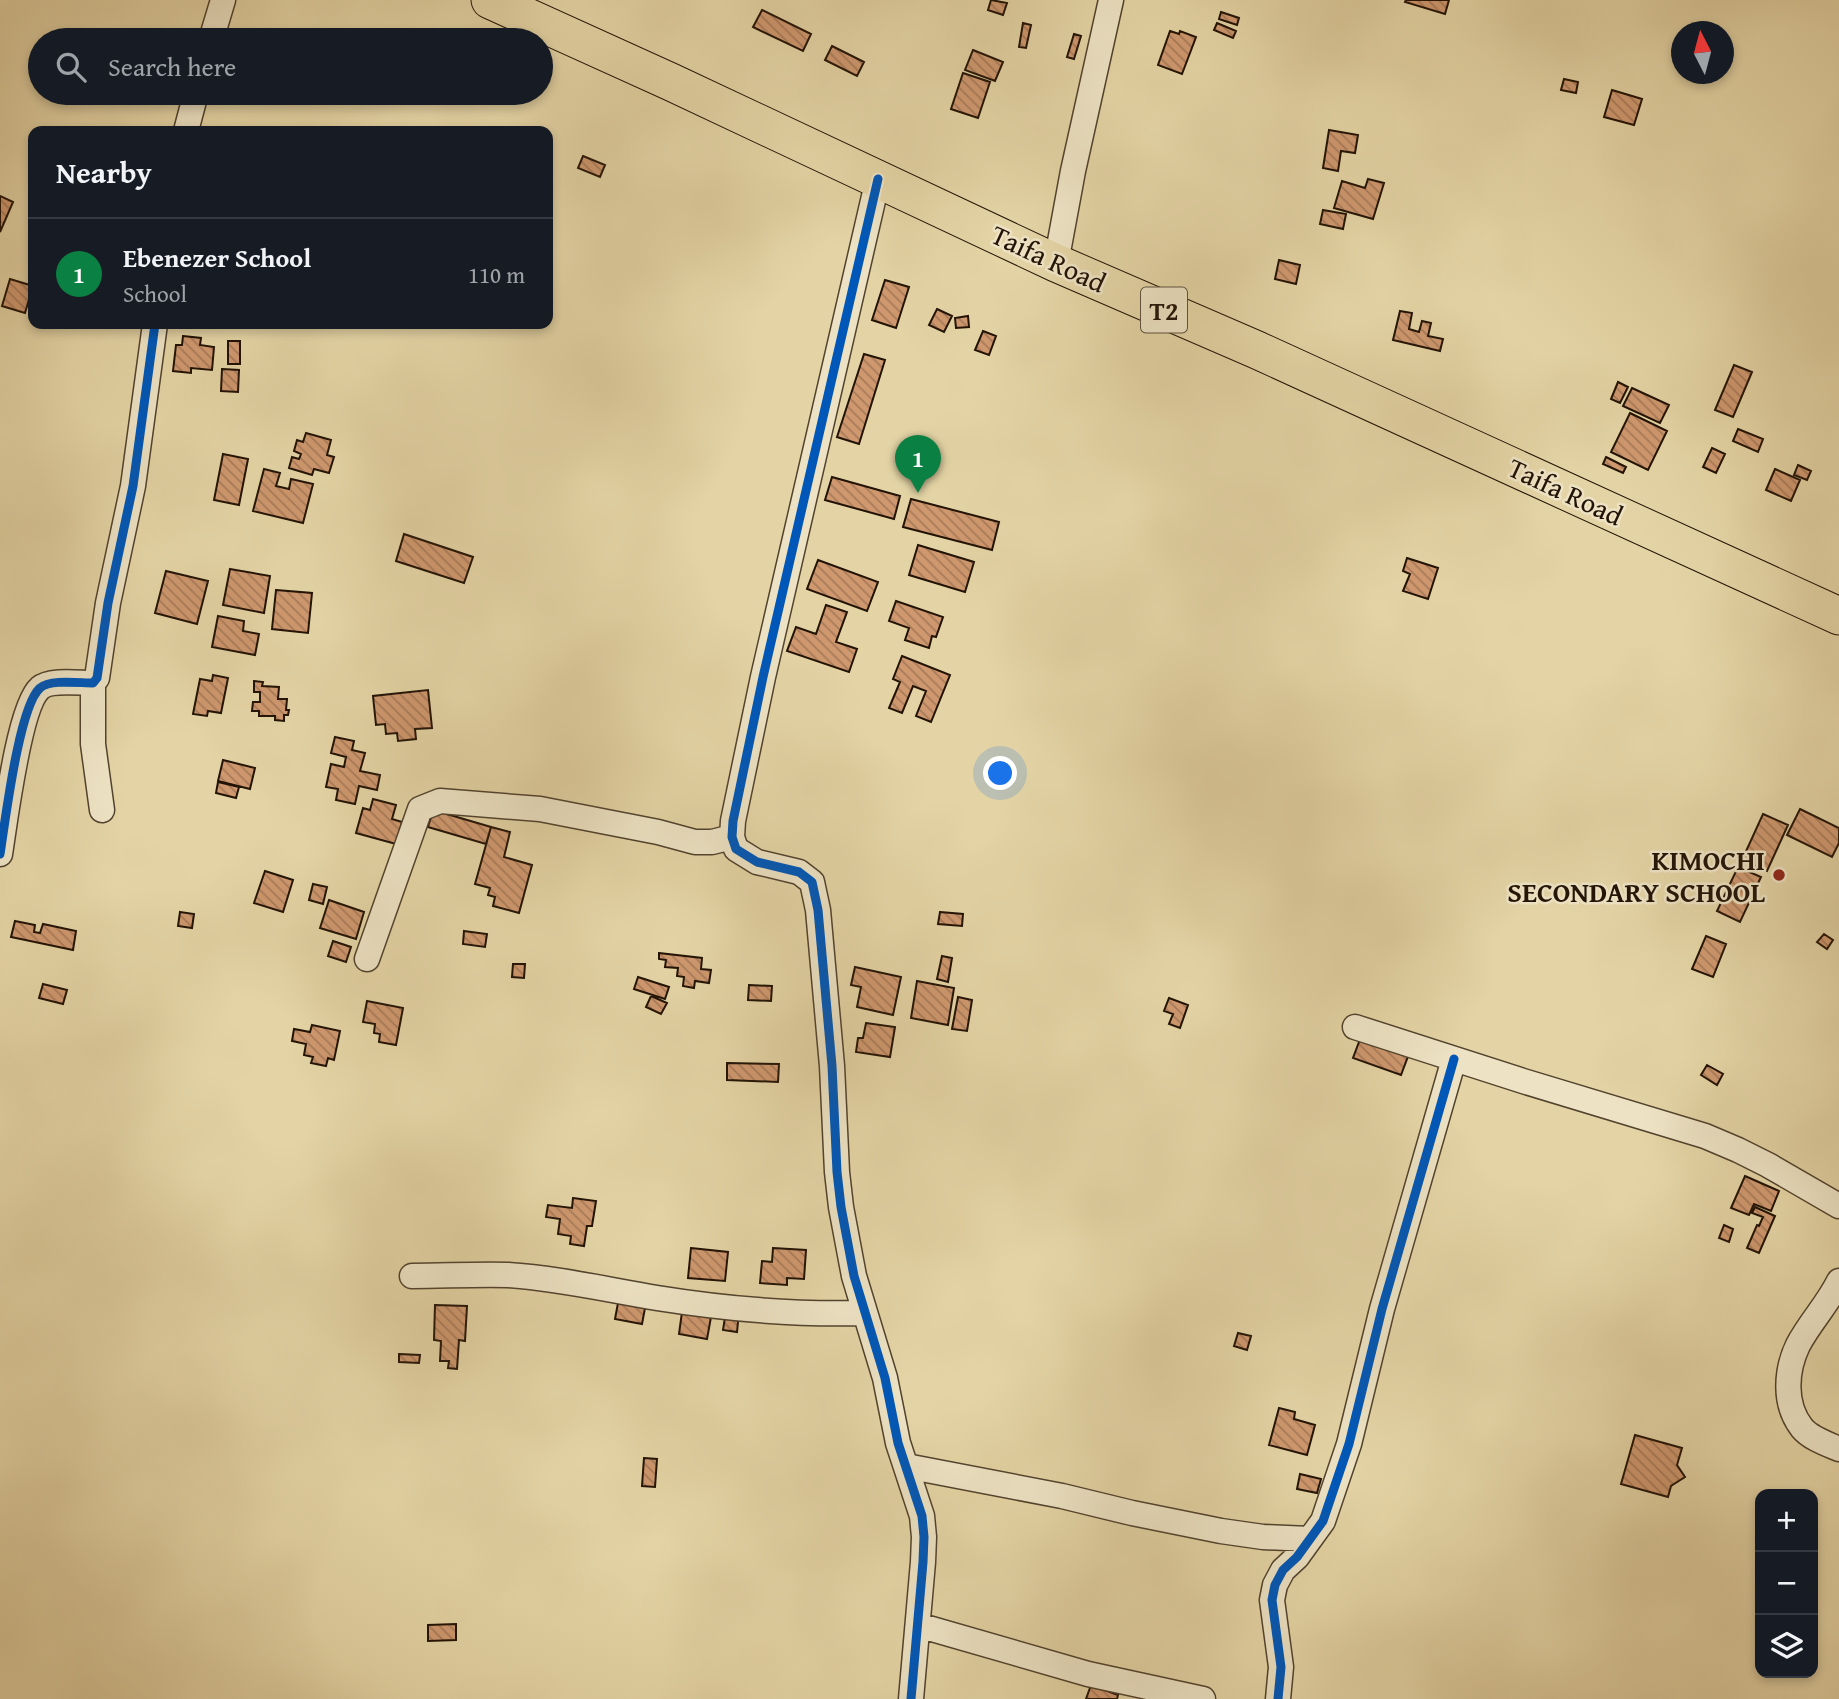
<!DOCTYPE html>
<meta charset="utf-8">
<style>
:root{--surface:#171b24;--page:#20242c;--text:#f1f3f6;--muted:#9ea1a6;--line:#363941;--accent:#0b8043}
body{margin:0;font-family:"Gentium Book Plus",serif;background:var(--page);color:var(--text)}
.controls{position:absolute;right:21px;bottom:21px;display:grid;overflow:hidden;border-radius:14px;box-shadow:0 4px 10px #0003}
.controls button{width:63px;height:63px;display:grid;place-items:center;padding:0;border:0;border-bottom:2px solid var(--line);background:var(--surface);color:var(--text);font:35px sans-serif}
.compass{position:absolute;left:1671px;top:21px;width:63px;height:63px;border-radius:50%;background:var(--surface);box-shadow:0 4px 10px #0003;rotate:354deg}
.you{position:absolute;left:1001px;top:774px;width:24px;height:24px;margin:-18px;border:5px solid #fff;border-radius:50%;background:#1a73e8;box-shadow:0 0 0 10px #1a73e833}
.badge{display:grid;place-items:center;width:46px;height:46px;border-radius:50%;background:var(--accent);color:#fff;font-size:23px;font-weight:700}
.pin{position:absolute;translate:-50% -58px;filter:drop-shadow(0 2px 4px #0008)}
.pin::after{content:'';position:absolute;top:37px;width:24px;height:21px;background:inherit;clip-path:polygon(0 0,100% 0,50% 100%)}
.list{margin:0;padding:0;list-style:none}
h2{display:flex;justify-content:space-between;align-items:center;height:91px;margin:0;padding:0 28px;font-size:30px}
h2 small{font-size:23px;font-weight:400;color:var(--muted)}
.list li{display:grid;grid-template-columns:46px 1fr auto;gap:21px;align-items:center;box-sizing:border-box;height:112px;padding:0 28px;border-top:2px solid var(--line)}
.list b{display:block;font-size:26px;white-space:nowrap}
.list p{margin:0;font-size:23px;white-space:nowrap;color:var(--muted)}
.list em{font-size:23px;font-style:normal;color:var(--muted)}
.icon{flex:none;width:38px;height:38px;fill:none;stroke:currentColor;stroke-width:2;stroke-linecap:round;stroke-linejoin:round}
.map{position:relative;flex:none;width:1839px;height:1699px;overflow:hidden}
.search{position:absolute;background:var(--surface);box-shadow:0 4px 10px #0003;left:28px;top:28px;width:525px;height:77px;display:flex;align-items:center;gap:18px;box-sizing:border-box;padding:0 24px;border-radius:38px;color:var(--muted);font-size:26px}
.panel{position:absolute;background:var(--surface);box-shadow:0 4px 10px #0003;left:28px;top:126px;width:525px;height:203px;border-radius:14px}
.map>svg:first-child{display:block}
.building{fill:url(#building-back-hatch);stroke:#221306;stroke-width:2}
.lines{fill:none;stroke-linecap:round;stroke-linejoin:round}
.minor-casing{stroke:#52432e;stroke-width:27}
.highway-casing{stroke:#221306;stroke-width:39}
.minor{stroke:#ede3c4;stroke-width:24}
.highway{stroke:#e4d4a5;stroke-width:37}
.cycleway-casing{stroke:#ede3c4;stroke-width:13}
.cycleway{stroke:#0057b8;stroke-width:9}
.poi-dot{fill:#8f2418;stroke:#ede3c4;stroke-width:2.5}
.labels{text-anchor:middle;dominant-baseline:central;stroke-width:5;stroke-linejoin:round;paint-order:stroke}
.shield{fill:#ede3c4;stroke:#5f513f;stroke-width:2}
.shield-label{font-size:26px;font-weight:bold;fill:#221306}
.street-label{font-size:28px;fill:#221306;stroke:#ede3c4}
.poi-label{font-size:28px;font-weight:bold;fill:#221306;stroke:#ede3c4;text-anchor:end}
</style>
<div class="map">
<svg width="1839" height="1699" viewBox="0 0 1839 1699">
<defs>
<pattern id="building-back-hatch" width="6" height="6" patternUnits="userSpaceOnUse" patternTransform="scale(1.75)"><rect width="6" height="6" fill="#cf986f"/><path d="M-1 5l2 2M0 0l6 6M5-1l2 2" fill="none" stroke="#a87b59"/></pattern>
</defs>
<rect width="100%" height="100%" fill="#e4d4a5"/>
<filter id="stains"><feTurbulence type="fractalNoise" baseFrequency=".00286" numOctaves="4"/><feColorMatrix values="0 0 0 0 .2 0 0 0 0 .09 0 0 0 0 .02 0 0 0 .5 -.17"/></filter>
<radialGradient id="worn" r=".72"><stop offset=".6" stop-color="#630" stop-opacity="0"/><stop offset="1" stop-color="#630" stop-opacity=".3"/></radialGradient>
<!-- building -->
<path class="building" d="M991 0 1007 3 1003 15 988 10Z
M1406 0H1449L1445 14 1405 2Z
M762 10 811 34 803 51 753 27Z
M1221 12 1239 18 1237 25 1219 19Z
M1023 23 1031 25 1026 48 1019 47Z
M1217 23 1236 31 1233 38 1214 30Z
M1170 31 1179 34 1180 31 1196 37 1182 74 1158 65Z
M1074 34 1081 36 1074 59 1067 57Z
M832 46 864 62 857 76 825 60Z
M973 50 1003 62 995 81 965 70Z
M963 73 990 82 978 118 951 109Z
M1564 79 1578 82 1576 93 1561 90Z
M1612 90 1642 99 1634 125 1604 117Z
M1329 130 1358 135 1355 153 1341 151 1338 171 1323 168Z
M583 156 605 165 600 177 578 168Z
M1368 179 1384 183 1373 219 1334 208 1342 181 1365 188Z
M0 196 13 202 0 232Z
M1323 210 1346 214 1343 229 1320 224Z
M1279 260 1300 265 1296 284 1275 279Z
M10 279 33 286 25 313 2 306Z
M885 280 909 287 896 328 872 320Z
M937 309 952 316 944 332 929 325Z
M1400 311 1412 313 1409 329 1419 332 1422 321 1431 323 1428 336 1443 339 1440 351 1393 340Z
M968 316 969 327 956 328 955 318Z
M983 331 996 336 989 355 975 350Z
M183 336 201 338 200 345 214 347 212 370 191 368V373L173 371 176 345H182Z
M228 341H240V364H228Z
M864 354 885 360 859 444 837 437Z
M1734 365 1752 372 1733 417 1715 410Z
M222 369 239 370 238 392 221 391Z
M1618 382 1628 387 1620 403 1611 399Z
M1632 388 1669 405 1660 423 1623 406Z
M1630 413 1667 431 1648 470 1611 452Z
M1738 429 1763 439 1758 452 1733 441Z
M306 433 331 440 327 455 334 457 329 473 314 469 312 475 289 468 292 457 299 459 301 454 294 451 297 440 303 442Z
M1712 448 1725 454 1716 473 1703 467Z
M223 454 248 459 239 505 214 500Z
M1606 457 1626 467 1623 473 1603 464Z
M1798 465 1811 471 1807 480 1794 475Z
M264 469 280 473 276 486 289 489 291 479 313 484 303 523 253 511Z
M1775 469 1800 480 1791 501 1766 490Z
M832 477 900 496 894 519 825 500Z
M911 499 999 522 992 550 903 527Z
M404 534 473 557 464 583 396 561Z
M918 545 974 562 965 592 909 575Z
M1407 558 1438 568 1428 599 1403 591 1410 574 1403 571Z
M818 560 878 582 867 611 807 589Z
M230 569 270 576 264 613 223 605Z
M166 571 208 581 197 624 155 613Z
M276 590 312 593 308 633 272 629Z
M896 601 943 617 936 637 932 636 929 648 905 640 909 628 889 621Z
M826 605 847 612 836 642 857 649 849 672 787 651 796 627 816 634Z
M218 616 244 621 243 631 259 634 255 655 212 647Z
M902 656 950 675 931 722 916 716 926 691 913 686 902 713 889 708 900 682 893 679Z
M213 675 228 678 221 713 208 711 207 716 193 714 200 679 212 681Z
M254 681 263 682 262 686 279 687 278 699H287L286 710H289L288 715H284V721L275 720V716H259V711H252L253 702H260V692H254Z
M428 690 432 728 415 729 416 739 398 741 397 733 386 734 385 724 376 725 373 696Z
M335 737 354 741 352 750 365 753 360 771 380 775 377 790 359 786 355 804 336 800 338 789 326 787 331 764 344 767 346 757 331 753Z
M223 760 255 768 250 789 218 781Z
M218 782 239 787 236 798 216 793Z
M373 799 396 805 392 819 402 822 396 844 356 833 363 808 370 810Z
M1800 809 1839 828V843L1832 857 1787 835Z
M433 810 491 827 486 844 428 827Z
M1763 814 1788 825 1767 871 1742 860Z
M491 827 510 832 504 857 532 865 519 913 493 906 495 897 488 895 490 888 475 884Z
M1738 867 1761 877 1740 922 1717 911Z
M265 871 293 880 283 912 254 903Z
M313 884 327 887 323 904 309 900Z
M329 900 364 912 356 939 320 928Z
M180 912 194 914 192 928 178 926Z
M940 912 963 914 962 926 938 924Z
M15 921 35 925 34 932 40 933 43 924 76 931 73 950 11 937Z
M464 931 487 934 485 947 463 944Z
M1824 934 1833 940 1827 949 1817 942Z
M1706 936 1726 944 1713 977 1692 969Z
M333 941 351 947 346 962 328 956Z
M659 953 702 958 701 969 711 970 709 983 695 981 694 988 683 986 684 977 677 976 678 968 665 967 666 960 659 959Z
M942 956 952 958 948 982 937 979Z
M513 964H525L524 978 512 977Z
M855 967 901 977 893 1015 857 1007 861 987 851 985Z
M638 977 669 987 665 999 634 989Z
M917 981 954 988 948 1025 911 1018Z
M43 984 67 990 63 1004 39 998Z
M749 985 772 986 771 1001 748 1000Z
M651 996 667 1003 661 1014 646 1007Z
M958 997 972 1000 967 1031 952 1029Z
M1169 998 1188 1005 1180 1028 1169 1024 1173 1014 1164 1011Z
M367 1001 403 1008 396 1045 379 1042 380 1034 374 1033 375 1024 363 1022Z
M866 1023 895 1027 890 1057 856 1052 858 1038H863Z
M312 1025 340 1031 334 1060 328 1058 326 1066 311 1063 313 1057 304 1055 306 1044 292 1041 294 1029 310 1032Z
M1362 1034 1410 1051 1401 1075 1353 1058Z
M727 1063 779 1064 778 1082 727 1080Z
M1707 1065 1723 1074 1717 1085 1701 1075Z
M1745 1176 1779 1191 1771 1211 1754 1204 1749 1215 1731 1208Z
M573 1198 596 1201 592 1226H587L584 1246 570 1244 571 1236 558 1234 560 1219 546 1217 548 1205 572 1208Z
M1755 1207 1775 1216 1759 1253 1747 1248 1757 1225 1759 1226 1763 1217 1752 1213Z
M1724 1225 1733 1229 1729 1242 1719 1238Z
M691 1248 728 1252 725 1281 688 1278Z
M773 1248 806 1250 804 1279 787 1278V1285L760 1283 762 1261 772 1262Z
M618 1303 645 1308 642 1324 615 1319Z
M435 1305 467 1306 465 1341 459 1340 457 1369 448 1368 449 1361H440L441 1341 434 1340Z
M726 1311 739 1312 737 1332 723 1330Z
M682 1312 711 1317 707 1339 679 1334Z
M1238 1333 1251 1336 1247 1350 1234 1346Z
M399 1354 420 1355 419 1363 399 1362Z
M1279 1408 1295 1412 1294 1419 1315 1425 1307 1455 1269 1445Z
M1635 1435 1682 1448 1677 1465 1685 1477 1671 1486 1668 1497 1621 1484Z
M644 1458 657 1459 655 1487 642 1486Z
M1300 1474 1321 1479 1317 1493 1297 1489Z
M456 1624V1640L428 1641V1625Z
M1091 1685 1118 1695 1117 1699H1086Z"/>
<g class="lines">
<!-- minor casing -->
<g class="minor-casing">
<path id="minor" d="M211 40 223 0
M186 131 196 93
M878 179 763 677 733 821 732 837 736 849 757 862 799 872 812 882 818 910 832 1066 837 1172 841 1207 854 1276 885 1378 898 1443 922 1516 924 1537 923 1562 911 1699
M1056 263 1073 171 1111 0
M93 683V744L102 810
M0 854C5 823 19 706 40 688 50 679 79 683 93 683L97 678 108 603 133 486 155 324
M367 959 420 809 440 801 540 809 658 832 695 842H712L732 837
M1355 1027 1523 1081 1705 1136 1738 1150 1768 1165 1839 1206
M412 1276C444 1276 476 1274 508 1275 556 1278 609 1290 657 1298 726 1309 795 1315 865 1313
M1839 1281C1828 1304 1810 1322 1798 1345 1786 1370 1783 1404 1802 1428 1810 1438 1827 1444 1839 1449
M906 1466 1062 1496 1132 1513 1221 1531 1263 1537 1310 1539
M918 1625 1088 1674 1203 1699
M1278 1699 1281 1667 1272 1600 1275 1585 1283 1570 1297 1557 1323 1521 1349 1444 1382 1309 1454 1059"/>
</g>
<!-- highway casing -->
<g class="highway-casing">
<path id="highway" d="M490 0 671 82 1056 263 1257 350 1839 616"/>
</g>
<!-- minor -->
<use href="#minor" class="minor"/>
<!-- highway -->
<use href="#highway" class="highway"/>
<!-- cycleway casing -->
<g class="cycleway-casing">
<path id="cycleway" d="M878 179 763 677 733 821 732 837 736 849 757 862 799 872 812 882 818 910 832 1066 837 1172 841 1207 854 1276 885 1378 898 1443 922 1516 924 1537 923 1562 911 1699
M0 854C5 823 19 706 40 688 50 679 79 683 93 683L97 678 108 603 133 486 155 324
M1278 1699 1281 1667 1272 1600 1275 1585 1283 1570 1297 1557 1323 1521 1349 1444 1382 1309 1454 1059"/>
</g>
<!-- cycleway -->
<use href="#cycleway" class="cycleway"/>
</g>
<!-- markers -->
<circle class="poi-dot" cx="1779" cy="875" r="7"/>
<g class="labels">
<!-- shield labels -->
<rect class="shield" x="1141" y="287.5" width="46" height="45" rx="5"/>
<g class="shield-label">
<text x="1164" y="310">T2</text>
</g>
<!-- street labels -->
<g class="street-label">
<text transform="translate(1049 258) rotate(25)">Taifa Road</text>
<text transform="translate(1566 491) rotate(25)">Taifa Road</text>
</g>
<!-- poi labels -->
<g class="poi-label">
<text x="1765" y="859">KIMOCHI<tspan x="1765" dy="32">SECONDARY SCHOOL</tspan></text>
</g>
</g>
<rect width="100%" height="100%" filter="url(#stains)"/>
<rect width="100%" height="100%" fill="url(#worn)"/>
</svg>
<div class="controls">
<button>+</button>
<button>−</button>
<button><svg class="icon" aria-label="layers" viewBox="0 0 24 24"><path d="M12 4l9 5-9 5-9-5zM3 14l9 5 9-5"/></svg></button>
</div>
<svg class="compass" viewBox="-18 -18 36 36"><path d="M0-13l5 13h-10z" fill="#e53935"/><path d="M0 13l5-13h-10z" fill="#9ea1a6"/></svg>
<div class="you"></div>
<div class="pin badge" style="left:918px;top:493px">1</div>
<div class="search"><svg class="icon" aria-label="search" viewBox="0 0 24 24"><circle cx="10" cy="10" r="6"/><path d="M15 15l6 6"/></svg>Search here</div>
<section class="panel">
<h2>Nearby<small></small></h2>
<ul class="list">
<li><span class="badge">1</span><div><b>Ebenezer School</b><p>School</p></div><em>110 m</em></li>
</ul>
</section>
</div>
